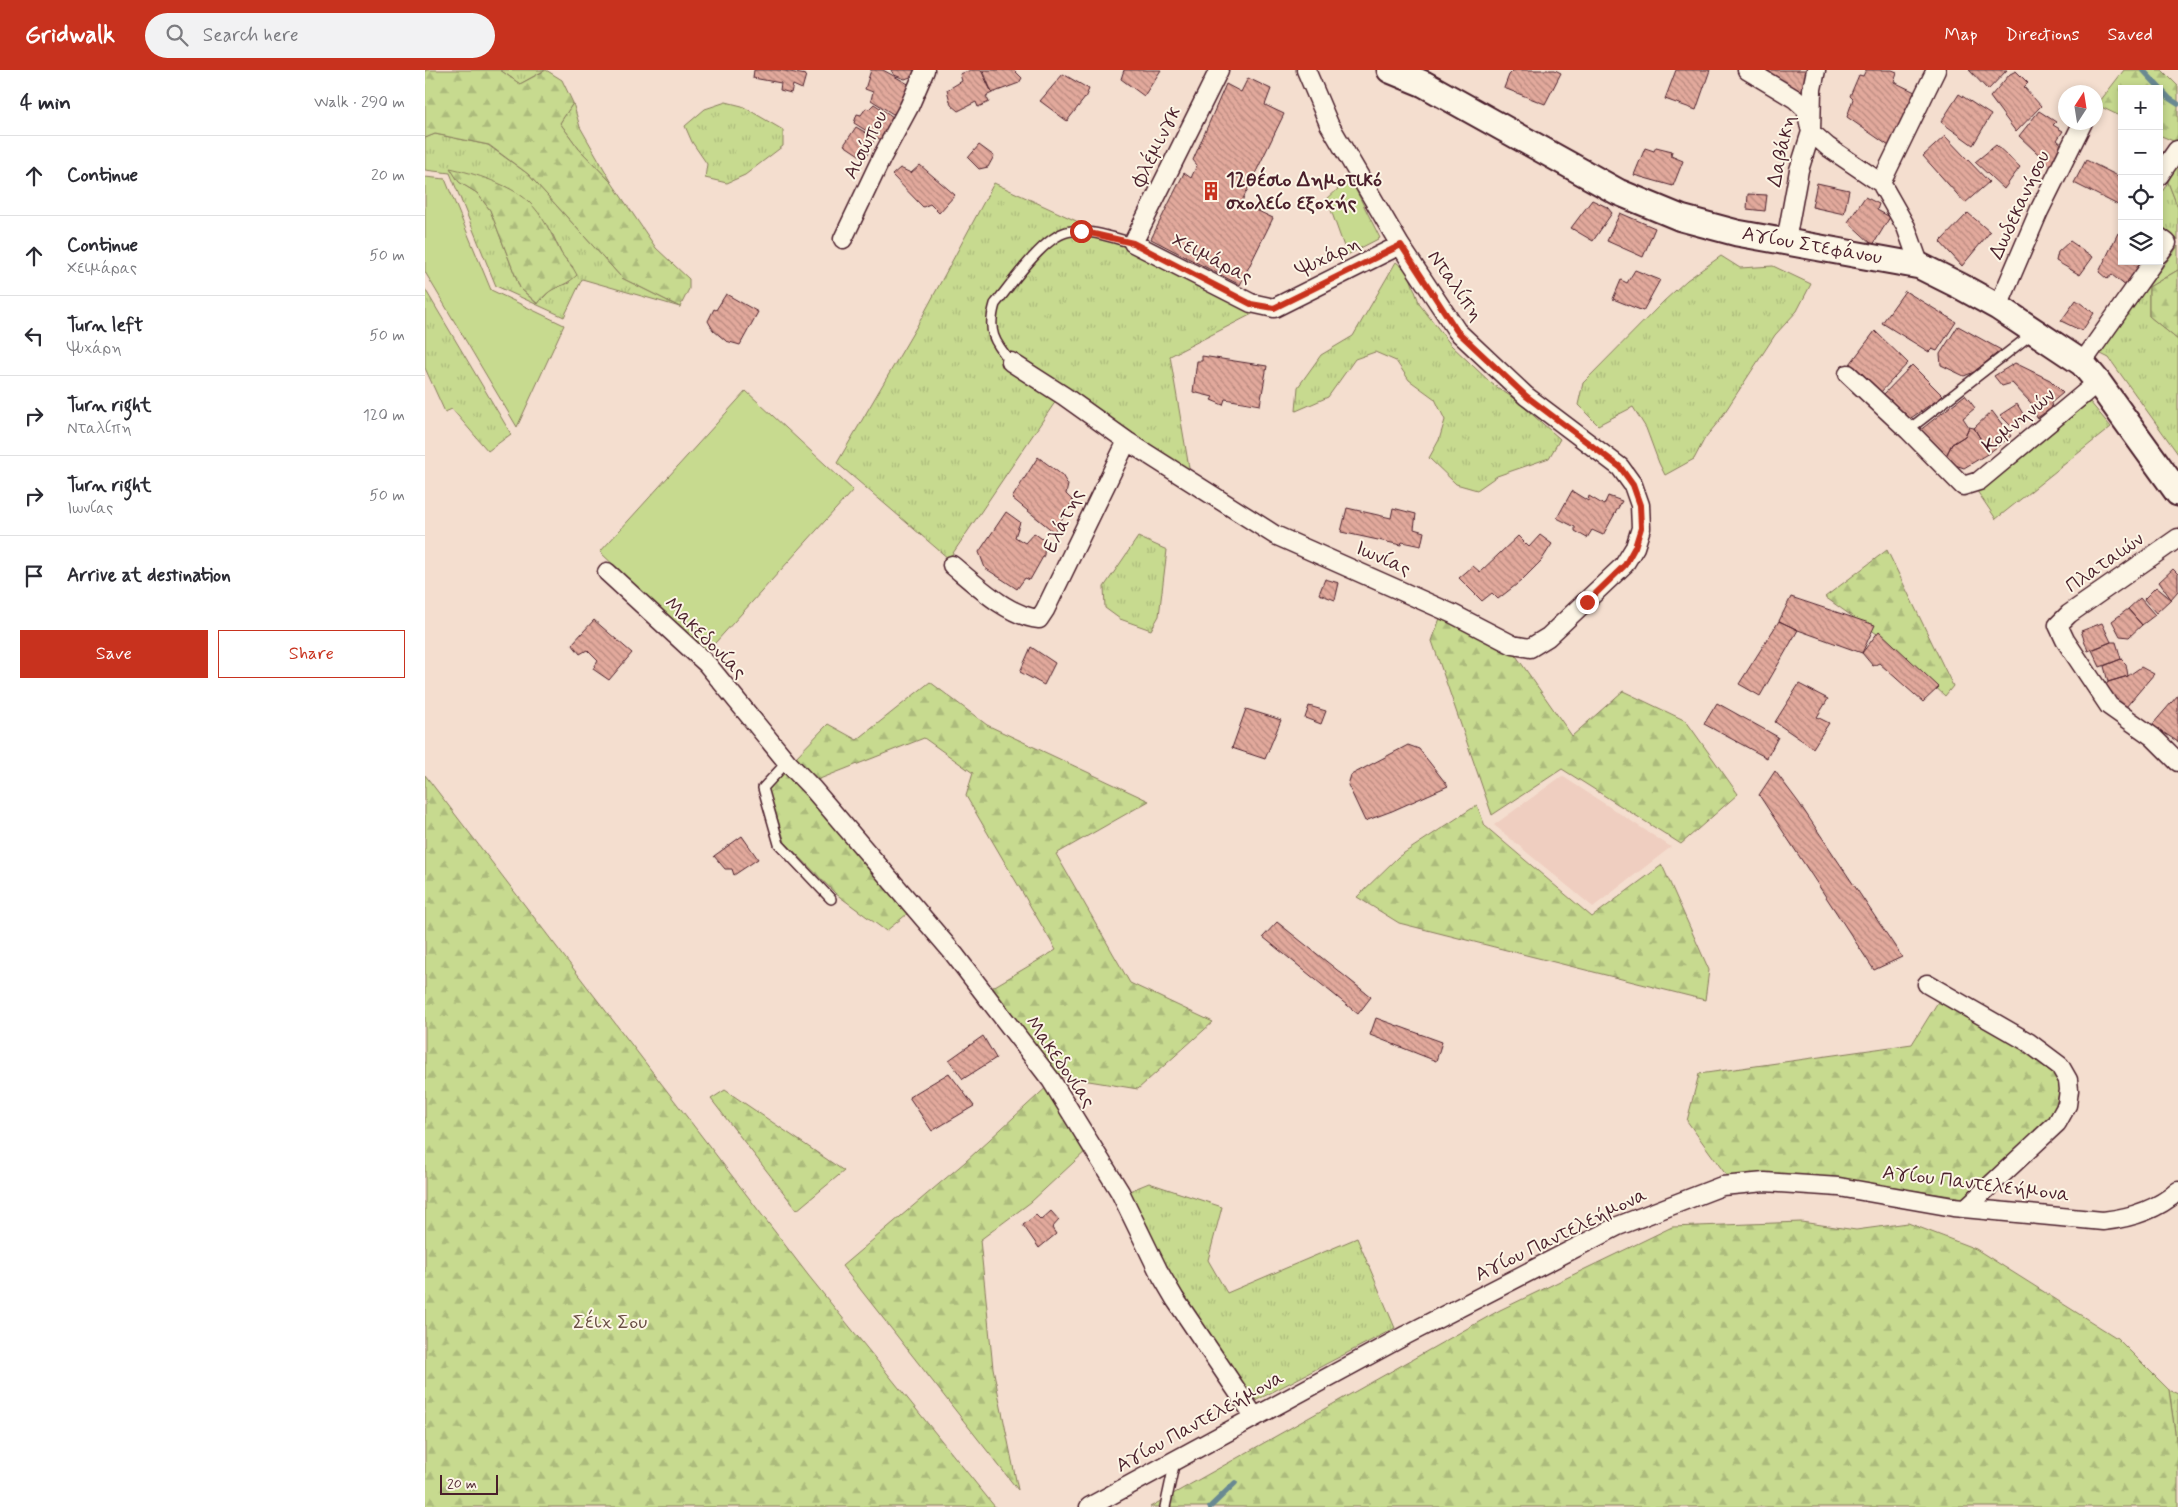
<!DOCTYPE html>
<meta charset="utf-8">
<style>
:root{--surface:#fff;--page:#f2f2f3;--text:#2b2b33;--muted:#7c7c81;--line:#e1e1e2;--accent:#c8321e}
body{margin:0;font-family:Mynerve,sans-serif;background:var(--page);color:var(--text)}
.controls{position:absolute;right:15px;top:15px;display:grid;overflow:hidden;border-radius:0px;box-shadow:0 2px 8px #0003}
.controls button{width:45px;height:45px;display:grid;place-items:center;padding:0;border:0;border-bottom:1px solid var(--line);background:var(--surface);color:var(--text);font:25px sans-serif}
.compass{position:absolute;left:1633px;top:15px;width:45px;height:45px;border-radius:50%;background:var(--surface);box-shadow:0 2px 8px #0003;rotate:12deg}
.scale{position:absolute;left:15px;bottom:12px;width:58px;box-sizing:border-box;padding-left:5px;border:2px solid #4a1f2b;border-top:0;font-size:14px;line-height:18px;white-space:nowrap;color:#4a1f2b;-webkit-text-stroke:4px #fcf5e5;paint-order:stroke}
.stop{position:absolute;width:15px;height:15px;margin:-11px;border:4px solid #c8321e;border-radius:50%;background:#fff}
.stop.end{background:#c8321e;border-color:#fff;box-shadow:0 1px 5px #0008}
.list{margin:0;padding:0;list-style:none}
h2{display:flex;justify-content:space-between;align-items:center;height:65px;margin:0;padding:0 20px;font-size:21px}
h2 small{font-size:16px;font-weight:400;color:var(--muted)}
.list li{display:grid;grid-template-columns:32px 1fr auto;gap:15px;align-items:center;box-sizing:border-box;height:80px;padding:0 20px;border-top:1px solid var(--line)}
.list b{display:block;font-size:19px;white-space:nowrap}
.list p{margin:0;font-size:16px;white-space:nowrap;color:var(--muted)}
.list em{font-size:16px;font-style:normal;color:var(--muted)}
.actions{display:flex;gap:10px;padding:15px 20px}
.actions a{flex:1;padding:11px 0;border:1px solid var(--accent);border-radius:0px;text-align:center;font-size:18px;color:var(--accent)}
.actions .main{background:var(--accent);color:#fff}
.icon{flex:none;width:28px;height:28px;fill:none;stroke:currentColor;stroke-width:2;stroke-linecap:round;stroke-linejoin:round}
.map{position:relative;flex:none;width:1753px;height:1437px;overflow:hidden}
header{display:flex;align-items:center;gap:30px;box-sizing:border-box;height:70px;padding:0 25px;background:var(--accent);color:#fff}
header strong{font-size:24px}
nav{display:flex;gap:28px;margin-inline-start:auto;font-size:18px}
.search{width:350px;height:45px;background:var(--page);display:flex;align-items:center;gap:12px;box-sizing:border-box;padding:0 18px;border-radius:28px;color:var(--muted);font-size:19px}
main{display:flex}
aside{flex:1;background:var(--surface)}
.map>svg:first-child{display:block}
.built{fill:#efcec0}
.grass{fill:url(#grass-tufts);stroke:#887c5d;fill-rule:evenodd}
.forest{fill:url(#forest-firs);stroke:#887c5d}
.park{fill:#c7da8f;stroke:#887c5d}
.lines{fill:none;stroke-linecap:round;stroke-linejoin:round}
.stream{stroke:#698992;stroke-width:5.5}
.building{fill:url(#building-back-hatch);stroke:#4a1f2b}
.lane-casing{stroke:#4a1f2b;stroke-width:12}
.street-casing{stroke:#4a1f2b;stroke-width:21}
.secondary-casing{stroke:#4a1f2b;stroke-width:29}
.lane{stroke:#fcf5e5;stroke-width:9}
.street{stroke:#fcf5e5;stroke-width:18}
.secondary{stroke:#fcf5e5;stroke-width:25}
.route{stroke:#c8321e;stroke-width:6}
.labels{text-anchor:middle;dominant-baseline:central;stroke-width:4;stroke-linejoin:round;paint-order:stroke}
.street-label{font-size:20px;fill:#4a1f2b;stroke:#fcf5e5}
.poi-label{font-size:20px;font-weight:bold;fill:#4a1f2b;stroke:#fcf5e5;text-anchor:start}
.park-label{font-size:20px;fill:#694e44;stroke:#fcf5e5}
</style>
<header>
<strong>Gridwalk</strong>
<div class="search"><svg class="icon" aria-label="search" viewBox="0 0 24 24"><circle cx="10" cy="10" r="6"/><path d="M15 15l6 6"/></svg>Search here</div>
<nav><a>Map</a><a>Directions</a><a>Saved</a></nav>
</header>
<main>
<aside>
<h2>4 min<small>Walk · 290 m</small></h2>
<ul class="list">
<li><svg class="icon" aria-label="ahead" viewBox="0 0 24 24"><path d="M12 20V5M6 11l6-6 6 6"/></svg><div><b>Continue</b></div><em>20 m</em></li>
<li><svg class="icon" aria-label="ahead" viewBox="0 0 24 24"><path d="M12 20V5M6 11l6-6 6 6"/></svg><div><b>Continue</b><p>Χειμάρας</p></div><em>50 m</em></li>
<li><svg class="icon" aria-label="left" viewBox="0 0 24 24"><path d="M17 20v-9H6M10 6l-5 5 5 5"/></svg><div><b>Turn left</b><p>Ψυχάρη</p></div><em>50 m</em></li>
<li><svg class="icon" aria-label="right" viewBox="0 0 24 24"><path d="M7 20v-9h11M14 6l5 5-5 5"/></svg><div><b>Turn right</b><p>Νταλίπη</p></div><em>120 m</em></li>
<li><svg class="icon" aria-label="right" viewBox="0 0 24 24"><path d="M7 20v-9h11M14 6l5 5-5 5"/></svg><div><b>Turn right</b><p>Ιωνίας</p></div><em>50 m</em></li>
<li><svg class="icon" aria-label="arrive" viewBox="0 0 24 24"><path d="M6 21V4h12l-3 4 3 4H6"/></svg><div><b>Arrive at destination</b></div></li>
</ul>
<div class="actions"><a class="main">Save</a><a>Share</a></div>
</aside>
<div class="map">
<svg width="1753" height="1437" viewBox="0 0 1753 1437">
<defs>
<pattern id="grass-tufts" width="24" height="20" patternUnits="userSpaceOnUse" patternTransform="scale(1.25)"><rect width="24" height="20" fill="#c7da8f"/><path d="M3 7l-1-3M5 7V3M7 7l1-3M15 17l-1-3M17 17v-4M19 17l1-3" fill="none" stroke="#acbb7c"/></pattern>
<pattern id="forest-firs" width="22" height="20" patternUnits="userSpaceOnUse" patternTransform="scale(1.25)"><rect width="22" height="20" fill="#c7da8f"/><path d="M5 1l3.5 6h-7zM16 11l3.5 6h-7z" fill="#acbb7c"/></pattern>
<pattern id="building-back-hatch" width="6" height="6" patternUnits="userSpaceOnUse" patternTransform="scale(1.25)"><rect width="6" height="6" fill="#e2a99c"/><path d="M-1 5l2 2M0 0l6 6M5-1l2 2" fill="none" stroke="#b9897f"/></pattern>
</defs>
<rect width="100%" height="100%" fill="#f4decf"/>
<filter id="ink" filterUnits="userSpaceOnUse"><feTurbulence type="fractalNoise" baseFrequency=".02" numOctaves="2"/><feDisplacementMap in="SourceGraphic" scale="10" xChannelSelector="R" yChannelSelector="G"/><feConvolveMatrix kernelMatrix="1 2 1 2 8 2 1 2 1" color-interpolation-filters="sRGB"/></filter>
<g filter="url(#ink)">
<!-- built -->
<path class="built" d="M1137 706 1246 777 1168 837 1069 755Z"/>
<!-- grass -->
<path class="grass" d="M75 0H120L95 14Z
M301 32 317 36 358 60V76L320 105 302 113 280 108 282 94 267 72 260 56 280 39Z
M148 33 155 57 187 113 154 79 135 53Z
M10 64 63 75 103 104 197 208 255 237 157 209 139 247 71 216 25 103 0 100V68ZM26 99 128 165 137 185 148 197 144 213 127 219 112 234 95 218 65 140 52 123 34 112Z
M1743 112 1753 138V170L1734 155V127Z
M569 113 699 173 835 240 745 286 764 398 760 401 639 319 524 489 412 393 496 249Z
M1753 176V200L1724 217V246L1753 270V384L1684 288 1674 283Z
M1296 186 1315 198 1348 196 1386 214 1372 241 1350 265 1294 351 1280 368 1269 389 1240 405 1234 393 1221 358 1208 337 1173 355 1153 335 1158 313 1239 231 1262 210Z
M971 192 983 202 995 235 1026 275 1066 313 1091 330 1135 369 1124 388 1072 406 1052 420 1031 414 1004 388 1014 370 1020 350 1010 329 984 310 971 291 950 282 930 289 903 327 871 341 873 317 896 285 928 266Z
M0 219 86 364 63 381 27 339 20 342 0 298Z
M1665 332 1686 357 1571 449 1552 421Z
M713 467 742 480 734 546 726 560 695 549 680 538 679 517Z
M724 1113 797 1137 783 1190 802 1223 932 1168 970 1258 830 1331 736 1195 702 1122Z
M1744 1320 1753 1324V1384Z"/>
<!-- forest -->
<path class="forest" d="M0 0H75L95 14 121 0 137 10 148 33 135 53 154 79 187 113 231 178 264 209V219L255 237 197 208 103 104 64 75 10 64 0 68Z
M1699 0H1737L1753 16V73L1734 65V19H1697V47L1672 35Z
M1753 91V138L1743 112Z
M25 98C48 103 86 115 103 131 118 145 127 165 136 183 141 191 148 196 152 205 137 220 126 214 113 234L95 218 65 140 52 123 34 112Z
M1753 200V270L1724 246V217Z
M1462 480 1528 616 1520 626 1459 569 1400 527Z
M1015 548 1087 580 1147 666 1198 621 1261 651 1313 724 1256 774 1137 699 1067 745 1007 571Z
M505 612 562 655 724 731 631 784 705 913 788 952 713 1019 627 1005 563 920 631 880 541 726 548 703 499 668 387 712 367 691 403 654 432 670Z
M361 698 487 840 461 861 411 824 360 772 343 719Z
M0 705 383 1205 570 1437H0Z
M1052 735 1060 756 1167 847 1237 795 1284 900 1280 930 974 853 932 827 973 787Z
M1516 927 1597 974 1631 1003 1635 1020 1628 1044 1539 1128 1440 1113 1350 1105 1304 1109 1262 1051 1274 1004 1487 974Z
M625 1014 663 1079 606 1132 555 1170 568 1298 593 1420 417 1196 540 1092Z
M300 1020 419 1101 372 1140 286 1029Z
M1376 1152 1431 1160 1483 1153 1551 1179 1692 1268 1744 1320 1753 1384V1437H725L1075 1240 1247 1157Z"/>
<!-- park -->
<path class="park" d="M0 107 20 109 66 220 139 255 92 357 0 202Z
M925 108 955 168 922 185 902 129Z
M321 321 428 420 281 583 175 482Z"/>
<g class="lines">
<!-- stream -->
<path class="stream" d="M1718 0 1745 29 1753 34
M785 1437 810 1413"/>
</g>
<!-- building -->
<path class="building" d="M329 0H354L381 5 377 19 368 15 366 23 355 20 356 13 328 8Z
M446 0H458L487 16 478 37 468 44 446 30 448 22 440 19Z
M466 0H490L488 6 480 9 469 5Z
M546 0H556L559 3 567 23 561 26 564 32 553 37 551 32 533 41 526 35 522 20 537 11 535 4Z
M556 0H589L597 8 594 13 567 23Z
M699 0H736L719 26 696 9Z
M1089 0H1130L1136 3 1120 34 1079 18 1084 5Z
M1251 0H1285L1271 40 1240 29Z
M1334 0H1388L1378 27Z
M1441 0H1467L1472 2 1469 12 1492 23 1478 44 1481 47 1464 76 1422 47 1428 29 1425 26 1434 5 1438 6Z
M1544 0H1582L1563 20Z
M1591 1 1603 13 1599 17 1616 36 1591 62 1565 27 1585 4Z
M638 4 664 19 660 28 642 51 615 31Z
M823 8 846 19 840 35 859 44 816 133 848 148 815 215 726 169 759 103 766 108 772 95 768 90 801 14 816 22Z
M1534 24 1566 45 1548 75 1516 52Z
M449 34 471 49 458 71 429 53 432 44 436 45 441 38 444 39Z
M1614 41 1631 52 1628 55 1638 61 1632 70 1640 77 1626 96 1594 66Z
M431 57 450 68 440 89 419 75Z
M1520 66 1564 112 1540 133 1498 86Z
M554 75 569 86 563 97 554 99 543 88Z
M1571 75 1595 97 1579 119 1550 92Z
M1231 77 1247 81 1246 86 1258 91 1248 116 1209 105 1220 78 1229 81Z
M1661 90 1697 108V137L1649 113Z
M495 95 530 125 514 143 505 134 498 137 467 105 475 98 486 103Z
M1392 113 1424 120 1419 144 1387 137Z
M1323 124 1342 125 1340 141 1322 139Z
M1440 127 1454 134 1452 140 1465 147 1448 175 1423 152Z
M1167 130 1182 137 1187 143 1168 171 1146 158Z
M1195 143 1230 158 1218 187 1182 171Z
M1543 143 1565 162 1537 196 1515 172Z
M1693 163 1697 166V191H1718L1702 217 1687 205 1682 209 1674 202Z
M1645 171 1668 187 1655 205 1631 191 1633 182Z
M1210 200 1235 210 1218 241 1188 229 1196 210 1202 213Z
M1480 221 1531 252 1512 281 1507 279 1504 282 1457 253Z
M301 224 333 242 315 275 301 271 288 260 283 251 289 239 291 240Z
M1651 230 1669 243 1657 261 1636 251Z
M1533 256 1576 280 1549 302 1539 306 1516 295 1515 284Z
M1450 261 1483 293 1454 324 1422 298Z
M777 286 842 296 835 335 800 329 798 335 786 330 788 327 768 322 772 291H777Z
M1590 293 1625 310 1638 323 1626 333 1627 338 1612 348 1606 333 1587 313 1577 316 1569 306Z
M1487 295 1518 326 1483 350 1457 326Z
M1540 325 1550 338 1538 348 1544 357 1540 366 1527 374 1521 386 1494 361Z
M1592 334 1600 347 1587 357 1575 345Z
M1567 341 1586 366 1564 383 1549 358Z
M1544 357 1549 358 1564 383 1539 398 1530 395 1521 386 1527 374 1540 366Z
M613 387 637 405 643 415 641 424 648 431 629 462 587 428Z
M1147 421 1163 431 1164 426 1179 435 1183 426 1197 431 1178 465 1167 460 1162 468 1150 461V457L1132 448Z
M922 438 966 448 968 438 991 444 989 459 999 462 996 476 977 472 976 475 916 462Z
M581 442 595 452 590 467 600 473 609 463 620 471 619 485 605 510 600 508 592 519 560 498 554 482Z
M1115 465 1127 474 1116 491 1096 511 1073 529 1067 523 1057 531 1034 508 1048 496 1055 502 1093 466 1104 477Z
M1748 499 1753 504V521L1746 529 1734 512Z
M900 509 914 513 910 530 894 524Z
M1731 517 1746 529 1731 543 1719 529Z
M1366 527 1450 555 1437 583 1373 560 1354 551Z
M1715 528 1730 545 1717 555 1703 539Z
M1703 539 1717 555 1704 567 1695 566 1687 551Z
M169 550 207 583 184 610 168 599 173 591 162 580 155 584 147 574Z
M1354 551 1373 560 1335 626 1314 614Z
M1677 553 1686 572 1663 581 1656 561Z
M1454 561 1514 617 1498 632 1454 593 1448 596 1437 583Z
M1686 572H1691L1696 589 1675 597 1667 580Z
M606 577 630 593 619 615 595 602Z
M1696 589 1701 594 1703 606 1683 612 1679 596Z
M1716 597 1729 604 1701 637 1688 630 1680 617 1683 612 1703 606Z
M1374 614 1403 629 1392 647 1404 653 1388 678 1350 652Z
M1753 625V672L1727 655Z
M1292 633 1353 667 1342 688 1279 654Z
M884 636 901 641 896 654 880 648Z
M821 639 856 650 840 689 807 678Z
M983 675 994 679 1023 716 967 741 940 751 923 715 926 705Z
M1350 701 1374 733 1477 887 1449 900 1334 725Z
M317 766 333 789 309 805 307 799H300L289 786Z
M852 852 946 927 933 944 838 867Z
M951 948 1017 972 1011 991 945 965Z
M558 966 571 988 538 1009 524 990Z
M524 1003 549 1036 507 1061 484 1027Z
M626 1141 634 1150 627 1158 631 1164 614 1178 598 1155 611 1145 616 1150Z"/>
<g class="lines">
<!-- lane casing -->
<g class="lane-casing">
<path id="lane" d="M586 292C569 272 562 261 570 234 586 215 621 162 647 161 666 160 689 168 708 173
M1483 360 1608 263
M362 692 338 718 354 774 406 829
M740 1437 750 1391"/>
</g>
<!-- street casing -->
<g class="street-casing">
<path id="street" d="M794 0 708 173 826 233 849 238 975 175
M1322 0 1370 29 1381 39 1386 62 1403 77 1456 113 1481 157 1495 196
M1734 106 1752 80
M1456 113 1511 0
M1734 167 1742 173 1734 184
M418 169 457 87 484 37 500 0
M1361 171 1374 100 1386 62 1387 19 1391 0
M1573 237 1614 141 1658 52
M586 292 639 326 702 371 850 465 1028 544 1088 575 1105 578 1123 567 1199 495 1210 477 1216 458 1215 435 1208 415 1195 397 1101 326 1032 261 975 175 904 54 881 0
M1657 293 1729 191
M1423 304 1483 360 1538 416 1554 411 1673 312
M1753 468 1644 544 1633 555 1640 570 1684 636 1728 667 1753 692
M527 495C550 514 583 546 614 549L620 540 702 371
M182 502 282 594 362 692 388 719 529 884 562 927 626 1010 695 1122 733 1200 750 1229 829 1346
M1502 914 1603 972 1635 996 1643 1010 1644 1020 1642 1035 1632 1053 1541 1138
M664 1437 981 1265 1193 1156 1297 1116 1340 1112 1414 1117 1528 1137 1678 1151C1706 1148 1732 1140 1753 1121"/>
</g>
<!-- secondary casing -->
<g class="secondary-casing">
<path id="secondary" d="M965 0 999 14 1193 122 1256 148 1312 163 1495 196 1535 216 1573 237 1657 293 1673 312 1753 423"/>
</g>
<!-- lane -->
<use href="#lane" class="lane"/>
<!-- street -->
<use href="#street" class="street"/>
<!-- secondary -->
<use href="#secondary" class="secondary"/>
</g>
</g>
<g class="lines" filter="url(#ink)">
<!-- route -->
<path class="route" d="M656 161 708 173 826 234 849 238 976 175 1032 261 1101 326 1195 397 1208 415 1215 435 1216 458 1210 477 1200 495 1162 532"/>
</g>
<!-- icons -->
<defs>
<g id="building-bare" transform="scale(1.5)"><path d="M-4-6H4V6H1V3H-1V6H-4ZM-2.5-4.3h1.7v1.8h-1.7ZM.8-4.3h1.7v1.8H.8ZM-2.5-1h1.7V.8h-1.7ZM.8-1h1.7V.8H.8Z" fill="#c8321e" stroke="#fcf5e5" stroke-width="2.5" paint-order="stroke"/></g>
</defs>
<g fill-rule="evenodd">
<use href="#building-bare" x="786" y="121"/>
</g>
<g class="labels">
<!-- street labels -->
<g class="street-label">
<text transform="translate(441 75) rotate(-63)">Αισώπου</text>
<text transform="translate(732 77) rotate(-64)">Φλέμινγκ</text>
<text transform="translate(1357 81) rotate(-78)">Δαβάκη</text>
<text transform="translate(1595 135) rotate(-65)">Δωδεκανήσου</text>
<text transform="translate(1387 176) rotate(10)">Αγίου Στεφάνου</text>
<text transform="translate(903 187) rotate(-26)">Ψυχάρη</text>
<text transform="translate(787 189) rotate(27)">Χειμάρας</text>
<text transform="translate(1030 216) rotate(55)">Νταλίπη</text>
<text transform="translate(1594 351) rotate(-40)">Κομνηνών</text>
<text transform="translate(639 451) rotate(-64)">Ελάτης</text>
<text transform="translate(958 489) rotate(24)">Ιωνίας</text>
<text transform="translate(1680 493) rotate(-35)">Πλαταιών</text>
<text transform="translate(280 568) rotate(45)">Μακεδονίας</text>
<text transform="translate(635 992) rotate(55)">Μακεδονίας</text>
<text transform="translate(1551 1114) rotate(7)">Αγίου Παντελεήμονα</text>
<text transform="translate(1136 1165) rotate(-26)">Αγίου Παντελεήμονα</text>
<text transform="translate(775 1352) rotate(-29)">Αγίου Παντελεήμονα</text>
</g>
<!-- poi labels -->
<g class="poi-label">
<text x="801" y="110">12θέσιο Δημοτικό<tspan x="801" dy="23">σχολείο εξοχής</tspan></text>
</g>
<!-- park labels -->
<g class="park-label">
<text x="185" y="1252">Σέιχ Σου</text>
</g>
</g>
</svg>
<div class="controls">
<button>+</button>
<button>−</button>
<button><svg class="icon" aria-label="locate" viewBox="0 0 24 24"><circle cx="12" cy="12" r="6"/><path d="M12 2v4M12 18v4M2 12h4M18 12h4"/></svg></button>
<button><svg class="icon" aria-label="layers" viewBox="0 0 24 24"><path d="M12 4l9 5-9 5-9-5zM3 14l9 5 9-5"/></svg></button>
</div>
<svg class="compass" viewBox="-18 -18 36 36"><path d="M0-13l5 13h-10z" fill="#e53935"/><path d="M0 13l5-13h-10z" fill="#7c7c81"/></svg>
<div class="scale">20 m</div>
<div class="stop" style="left:656px;top:161px"></div>
<div class="stop end" style="left:1162px;top:532px"></div>
</div>
</main>
